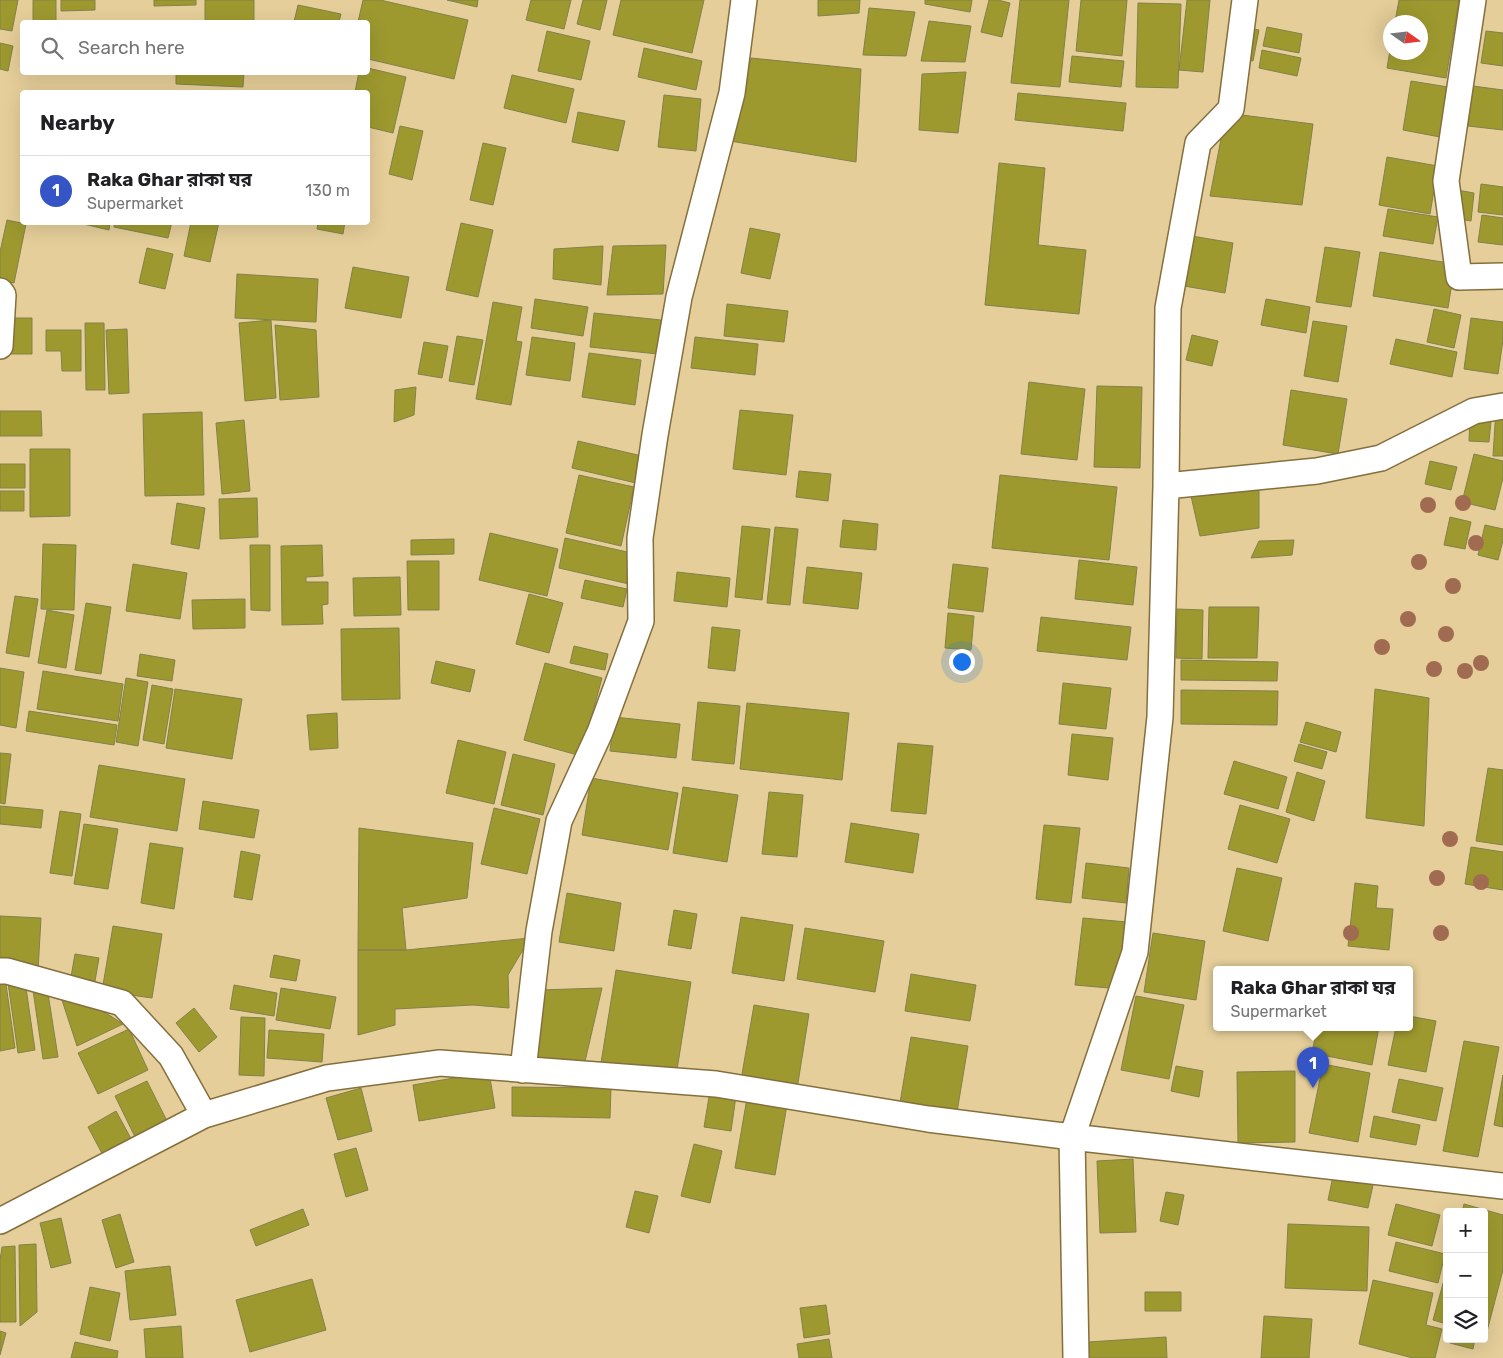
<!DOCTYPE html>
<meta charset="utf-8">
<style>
:root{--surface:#fff;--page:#f2f2f2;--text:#202124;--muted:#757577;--line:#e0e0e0;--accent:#3555c6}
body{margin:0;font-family:Rubik,"Noto Sans Bengali",sans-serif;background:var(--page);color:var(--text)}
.controls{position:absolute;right:15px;bottom:15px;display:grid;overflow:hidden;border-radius:5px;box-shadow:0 5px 20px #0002}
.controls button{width:45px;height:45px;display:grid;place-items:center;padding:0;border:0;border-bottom:1px solid var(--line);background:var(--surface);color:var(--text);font:25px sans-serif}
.compass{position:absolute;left:1383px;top:15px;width:45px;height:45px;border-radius:50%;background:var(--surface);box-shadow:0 5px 20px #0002;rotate:104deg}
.you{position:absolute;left:961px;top:661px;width:18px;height:18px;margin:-12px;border:4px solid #fff;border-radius:50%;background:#1a73e8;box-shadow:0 0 0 8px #1a73e833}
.badge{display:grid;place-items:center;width:32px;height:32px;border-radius:50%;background:var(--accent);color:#fff;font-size:16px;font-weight:700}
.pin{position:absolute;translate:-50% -41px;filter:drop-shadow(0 1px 2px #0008)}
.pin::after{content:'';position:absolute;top:26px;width:18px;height:15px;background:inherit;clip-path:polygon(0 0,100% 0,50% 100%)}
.popup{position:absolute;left:1213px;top:966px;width:200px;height:65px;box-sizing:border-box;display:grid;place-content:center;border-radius:5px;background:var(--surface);filter:drop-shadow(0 1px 4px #0005);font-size:16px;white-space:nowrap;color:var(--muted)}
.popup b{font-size:19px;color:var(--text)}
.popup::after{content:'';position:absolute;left:50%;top:100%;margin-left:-10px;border:10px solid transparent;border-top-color:var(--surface)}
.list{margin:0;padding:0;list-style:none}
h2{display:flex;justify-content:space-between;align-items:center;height:65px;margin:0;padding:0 20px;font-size:21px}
h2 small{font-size:16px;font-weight:400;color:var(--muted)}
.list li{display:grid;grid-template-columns:32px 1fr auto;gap:15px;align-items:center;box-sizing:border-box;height:70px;padding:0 20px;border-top:1px solid var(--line)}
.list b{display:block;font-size:19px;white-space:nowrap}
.list p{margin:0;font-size:16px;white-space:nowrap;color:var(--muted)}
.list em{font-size:16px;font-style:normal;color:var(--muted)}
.icon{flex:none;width:28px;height:28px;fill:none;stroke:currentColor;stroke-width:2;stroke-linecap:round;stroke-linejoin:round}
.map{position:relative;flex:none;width:1503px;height:1358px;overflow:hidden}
.search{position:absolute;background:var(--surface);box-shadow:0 5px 20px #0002;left:20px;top:20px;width:350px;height:55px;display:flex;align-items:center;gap:12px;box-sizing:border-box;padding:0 18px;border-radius:5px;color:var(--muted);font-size:19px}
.panel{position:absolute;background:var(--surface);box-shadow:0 5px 20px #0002;left:20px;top:90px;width:350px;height:135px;border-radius:5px}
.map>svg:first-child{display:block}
.building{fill:#9d992f;stroke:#82814b}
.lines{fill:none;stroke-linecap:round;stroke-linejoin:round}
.street-casing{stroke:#856f3d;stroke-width:28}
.street{stroke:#fff;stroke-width:25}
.tree{fill:#a06b51}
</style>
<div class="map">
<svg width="1503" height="1358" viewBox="0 0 1503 1358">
<rect width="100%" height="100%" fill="#e5ce99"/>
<!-- building -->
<path class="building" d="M0 0H18L12 31 0 29Z
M33 0H56V22H33Z
M61 0H95V10L61 11Z
M154 0H196V5L154 6Z
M205 0H254V22H205Z
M363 0H380L468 20 454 79 368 59V22H358Z
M447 0H478L477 7Z
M531 0H571L564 29 526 20Z
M583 0H607L600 30 577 24Z
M621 0H704L692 53 613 35Z
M818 0H860L859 13 818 16Z
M925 0H972L970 12 925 4Z
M989 0H998L1010 3 1002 37 981 32Z
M1020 0H1069L1060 87 1011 83Z
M1081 0H1127L1122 56 1076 51Z
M1187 0H1210L1203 72 1179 70Z
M1399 0H1459L1446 78 1387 68 1390 50V52H1420V22H1395Z
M1138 3 1181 4 1178 88 1136 87Z
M298 5 341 14 339 22H294Z
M869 8 915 12 906 56 863 55Z
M929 21 971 26 965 62 921 61Z
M1236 26 1259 30 1253 61 1230 56Z
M1267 27 1302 34 1299 53 1263 46Z
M547 31 590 41 581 80 538 71Z
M1486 31 1503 33V66L1481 63Z
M0 43 13 46 8 71 0 69Z
M644 48 702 61 696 90 638 77Z
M1262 50 1301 58 1297 76 1259 68Z
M1072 56 1124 61 1121 87 1069 82Z
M751 58 861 69 856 162 730 141Z
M368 68 406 77 393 133 368 127V92H355L359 72H368Z
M176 72H244L243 87 176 84Z
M966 72 958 133 919 130 922 74Z
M512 75 574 89 566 123 504 108Z
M1411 81 1448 87 1440 137 1403 130Z
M1473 86 1503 90V130L1468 126Z
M1018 93 1126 103 1123 131 1015 120Z
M664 95 701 99 696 151 658 147Z
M578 112 625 121 618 151 572 142Z
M1226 113 1313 124 1302 205 1210 196Z
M400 126 423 131 412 180 389 174Z
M483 143 506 148 493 205 470 200Z
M1387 157 1438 166 1430 214 1379 205Z
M999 163 1045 168 1038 245 1086 250 1079 314 985 305Z
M1481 184 1503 187V215L1478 212Z
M1457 190 1474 193 1471 221 1453 218Z
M1388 209 1438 217 1433 244 1383 236Z
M1482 215 1503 218V245L1478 242Z
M7 220 26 224 14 283 0 280V252Z
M75 222H110L109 230Z
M115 222H172L168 238 114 227Z
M191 222H219L210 262 184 256Z
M318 222H345L343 234 317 229Z
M461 223 493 230 478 297 446 290Z
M750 228 780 234 770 279 741 273Z
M1192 236 1233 243 1225 293 1184 286Z
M666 245 663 294 607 295 613 246Z
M603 246 601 285 553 279 554 249Z
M1325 247 1360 252 1351 307 1316 302Z
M147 248 173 254 165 289 139 283Z
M1380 252 1455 264 1448 308 1373 296Z
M353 267 409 277 401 318 345 308Z
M237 274 318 279 316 322 235 318Z
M535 299 588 307 583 336 531 328Z
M1266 299 1310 307 1306 333 1261 325Z
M493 302 522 307 516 341 522 342 511 405 476 399Z
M727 304 788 311 784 342 724 336Z
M1434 309 1461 315 1454 348 1427 342Z
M594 313 661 320 658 354 590 347Z
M7 318H32V354H7Z
M1471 318 1503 322V340L1498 374 1464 369Z
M271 320 276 398 245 401 239 323Z
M1313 321 1347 326 1338 382 1304 376Z
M85 323H104L105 390H86Z
M275 325 316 330 319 397 280 400Z
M127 329 129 393 109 394 106 330Z
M46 330H81V371H62L61 351H46Z
M1192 335 1218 341 1212 366 1186 360Z
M457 336 483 340 474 385 449 381Z
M532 337 575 343 570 381 526 375Z
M695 337 758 344 755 375 691 368Z
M1396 339 1457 352 1452 377 1390 364Z
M424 342 448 346 442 378 418 374Z
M589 353 641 360 635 405 582 397Z
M1029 382 1085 389 1077 460 1021 454Z
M1097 386 1142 387 1140 468 1094 467Z
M416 387 414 415 394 422 395 390Z
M1291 390 1347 399 1338 454 1283 445Z
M1496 409 1503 410V456H1493Z
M740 410 793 415 786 475 733 469Z
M0 411H41L42 436H0Z
M202 412 204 495 145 496 143 414Z
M1470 419 1491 421 1489 442 1469 441Z
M244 420 250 491 222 494 216 423Z
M578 441 642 456 636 483 572 468Z
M30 449H70V516L30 517Z
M1474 454 1503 461V478L1495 510 1462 502Z
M1430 461 1457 467 1451 490 1425 484Z
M0 464H25V488H0Z
M799 471 831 474 828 501 796 497Z
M579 475 634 487 621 546 566 533Z
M1000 475 1117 487 1109 560 992 548Z
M1259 488V528L1200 536 1191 496Z
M0 491H24V511H0Z
M257 498 258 537 220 539 219 499Z
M177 503 205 508 199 549 171 544Z
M1450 517 1471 522 1465 549 1444 545Z
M843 520 878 524 876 550 840 547Z
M1485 525 1503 529V540L1498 560 1478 555Z
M742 526 770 529 762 600 735 597Z
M775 527 798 529 790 605 767 603Z
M490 533 558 549 547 596 479 580Z
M565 538 636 554 629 584 559 568Z
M454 539V554L411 555V540Z
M1294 540 1292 555 1251 558 1259 541Z
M43 544 76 545 74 610 41 609Z
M250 545H270V611L251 610Z
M322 545 323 576 306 577V582H328V604L322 605 323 624 282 625 281 546Z
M1079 560 1137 567 1133 605 1075 599Z
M407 561H439V610H408Z
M133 564 187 573 180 619 126 611Z
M953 564 988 568 983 612 948 608Z
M807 567 862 573 858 609 803 603Z
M677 572 730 578 727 607 674 601Z
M400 577 401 615 354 616 353 578Z
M585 580 627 589 623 607 581 598Z
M529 594 563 603 549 653 516 644Z
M15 596 38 599 29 657 6 653Z
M245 599V628L193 629 192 600Z
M86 603 111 607 101 674 75 670Z
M1209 607H1259L1257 658H1208Z
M1177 609 1203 610 1202 659 1176 658Z
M47 610 74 615 66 668 38 663Z
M948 613 974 616 971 650 945 648Z
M1041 617 1131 627 1127 660 1037 651Z
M712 627 740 630 735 671 708 668Z
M399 628 400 699 342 700 341 629Z
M574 646 608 654 605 670 570 663Z
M140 654 175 660 172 681 137 676Z
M1181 660 1278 662 1277 681 1181 680Z
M436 661 475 670 470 692 431 683Z
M545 663 602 678 581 756 524 740Z
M0 668 24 672 16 728 0 725Z
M43 671 123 684 118 721 37 709Z
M126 678 148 682 138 746 116 742Z
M1063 683 1111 688 1106 729 1059 724Z
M152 685 173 689 164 744 143 740Z
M175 689 242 699 232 759 166 748Z
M1375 689 1429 698 1424 826 1366 818Z
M1181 690 1278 691 1277 725 1181 724Z
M698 702 740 706 734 764 692 760Z
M747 703 849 713 842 780 740 769Z
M29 711 117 725 114 745 26 731Z
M337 713 338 748 310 750 307 715Z
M614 717 680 724 676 758 610 751Z
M1306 722 1341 732 1336 752 1300 742Z
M1072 734 1113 738 1108 780 1068 775Z
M458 740 506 752 494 804 446 793Z
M898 743 933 746 926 814 891 811Z
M1299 744 1327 752 1322 769 1294 761Z
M0 753 11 754 5 804 0 803Z
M513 754 555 764 543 815 501 805Z
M1234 761 1287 777 1278 809 1224 794Z
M99 765 185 779 177 831 90 817Z
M1488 768 1503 770V845L1476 841Z
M1297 772 1325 781 1314 821 1286 812Z
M591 778 678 793 668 850 582 835Z
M683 787 738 795 727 862 673 853Z
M769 792 803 795 797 857 762 854Z
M203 801 259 810 254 838 199 829Z
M1240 805 1290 819 1277 863 1228 849Z
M0 806 43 810 41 828 0 824Z
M494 808 540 819 527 874 481 864Z
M60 811 81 814 72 876 50 873Z
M851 823 919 834 913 873 845 862Z
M84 824 118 829 108 889 74 884Z
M1044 825 1080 828 1071 903 1036 899Z
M359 828 473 843 467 898 402 908 406 950H358Z
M150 843 183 848 174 909 141 903Z
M1471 847 1503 852V890L1465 884Z
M241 851 260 855 252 900 234 897Z
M1086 863 1129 868 1126 903 1082 898Z
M1237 868 1282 878 1268 941 1223 931Z
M1355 883 1378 886 1376 908 1393 909 1389 950 1348 946Z
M567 893 621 903 614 951 559 942Z
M674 910 697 914 691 949 668 945Z
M0 916 41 918 38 971 0 969Z
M741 917 793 925 784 981 732 973Z
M1083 918 1127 922 1120 989 1075 985Z
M113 926 162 934 152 998 102 991Z
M805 928 884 941 875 992 797 979Z
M1153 933 1205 941 1196 1000 1144 992Z
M530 938 508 975 509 1008 473 1005 395 1009V1025L358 1035V950H406Z
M75 954 99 958 95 981 71 977Z
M274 955 300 960 296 981 270 977Z
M616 970 691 982 676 1076 601 1063Z
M911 974 976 985 970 1021 905 1011Z
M0 977H5L15 1048 0 1051Z
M25 981 35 1050 18 1053 8 983Z
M234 985 277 993 274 1016 230 1009Z
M47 987 58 1057 43 1059 33 990Z
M281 988 336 997 330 1029 276 1020Z
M602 988 583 1070 532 1061 539 990Z
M1136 996 1184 1005 1169 1079 1121 1070Z
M61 997 95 1006 123 1024 77 1046Z
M754 1005 809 1014 797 1089 741 1080Z
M194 1008 217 1037 199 1052 176 1023Z
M1409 1016 1436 1021 1426 1072 1388 1065 1396 1027H1409Z
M241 1017 265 1018 264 1076 239 1075Z
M1317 1027H1379L1372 1065 1312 1053Z
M129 1029 148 1070 98 1094 78 1053Z
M269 1030 324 1034 322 1062 267 1058Z
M911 1037 968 1046 956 1118 899 1109Z
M1464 1041 1499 1047 1478 1157 1443 1151Z
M1323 1064 1370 1073 1358 1142 1309 1133Z
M1176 1066 1203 1071 1199 1097 1171 1091Z
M1295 1071V1142L1238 1143 1237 1072Z
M489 1072 495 1108 419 1121 413 1085Z
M1503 1075V1127L1494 1125Z
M1399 1079 1443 1088 1436 1121 1392 1112Z
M147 1081 168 1123 136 1139 115 1096Z
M512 1087 611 1088 610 1118 512 1116Z
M361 1088 372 1131 338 1140 326 1098Z
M710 1091 736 1096 731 1131 704 1127Z
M747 1098 787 1105 775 1175 735 1168Z
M116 1111 134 1144 105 1159 88 1127Z
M1374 1116 1420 1125 1416 1145 1370 1137Z
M694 1144 722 1151 710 1203 681 1196Z
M356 1148 368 1190 346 1197 334 1154Z
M1133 1159 1136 1232 1100 1233 1097 1161Z
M1335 1167 1375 1176 1368 1208 1328 1200Z
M635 1191 658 1196 649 1233 626 1227Z
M1166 1192 1184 1195 1178 1225 1160 1221Z
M1396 1204 1440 1215 1432 1246 1388 1235Z
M1464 1204 1503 1215V1270L1486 1335 1484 1334V1212H1462Z
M303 1209 309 1225 256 1246 250 1230Z
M120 1214 134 1262 116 1268 102 1220Z
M61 1218 71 1263 51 1268 40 1223Z
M1288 1224 1369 1227 1367 1291 1285 1288Z
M1396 1242 1445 1254 1438 1283 1389 1271Z
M36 1244 37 1312 20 1326 19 1245Z
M15 1246 16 1322H0V1260L2 1247Z
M170 1266 176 1315 130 1320 125 1271Z
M1447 1269V1324L1433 1320Z
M312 1279 326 1330 250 1352 236 1300Z
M1373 1280 1433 1293 1426 1325 1442 1329 1435 1358H1413L1359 1344Z
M90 1287 120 1293 110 1341 80 1334Z
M1145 1292H1181V1311H1145Z
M826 1305 830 1334 804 1338 800 1308Z
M1264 1316 1312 1319 1309 1358H1261Z
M181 1326 183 1358H146L144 1329Z
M0 1331 6 1333 0 1355Z
M1166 1337 1167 1358H1089L1088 1342Z
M829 1339 832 1358H799L797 1344Z
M1451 1339H1475L1473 1349 1450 1343Z
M75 1342 118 1351 117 1358H71Z"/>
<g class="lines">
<!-- street casing -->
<g class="street-casing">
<path id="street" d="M1473 0 1446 181 1459 277 1503 276
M0 291 3 295 0 346
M1166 486 1317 471 1381 458 1474 411 1503 406
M0 971H7L122 1003 171 1056 204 1115
M523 1070 539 931 559 821 600 732 641 621 640 538 655 435 679 297 732 93 744 0
M0 1221 204 1115 327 1078 440 1063 716 1084 928 1119 1072 1137 1503 1186
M1076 1358 1072 1137 1135 952 1160 717 1166 486 1168 308 1198 143 1231 109 1245 0"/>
</g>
<!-- street -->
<use href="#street" class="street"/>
</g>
<!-- trees -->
<g class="tree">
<circle cx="1463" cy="503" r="8"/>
<circle cx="1428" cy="505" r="8"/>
<circle cx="1476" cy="543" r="8"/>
<circle cx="1419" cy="562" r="8"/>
<circle cx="1453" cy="586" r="8"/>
<circle cx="1408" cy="619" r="8"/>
<circle cx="1446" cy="634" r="8"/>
<circle cx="1382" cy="647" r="8"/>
<circle cx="1481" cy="663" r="8"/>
<circle cx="1434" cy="669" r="8"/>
<circle cx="1465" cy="671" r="8"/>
<circle cx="1450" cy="839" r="8"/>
<circle cx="1437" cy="878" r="8"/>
<circle cx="1481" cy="882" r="8"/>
<circle cx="1351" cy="933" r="8"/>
<circle cx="1441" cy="933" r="8"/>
</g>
</svg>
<div class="controls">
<button>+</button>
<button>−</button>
<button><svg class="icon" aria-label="layers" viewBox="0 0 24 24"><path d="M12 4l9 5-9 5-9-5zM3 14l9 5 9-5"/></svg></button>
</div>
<svg class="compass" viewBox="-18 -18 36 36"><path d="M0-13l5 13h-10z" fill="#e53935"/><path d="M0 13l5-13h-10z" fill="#757577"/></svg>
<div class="you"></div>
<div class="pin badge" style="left:1313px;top:1088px">1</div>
<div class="popup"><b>Raka Ghar রাকা ঘর</b>Supermarket</div>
<div class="search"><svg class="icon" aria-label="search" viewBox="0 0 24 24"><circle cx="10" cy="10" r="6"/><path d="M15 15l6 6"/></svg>Search here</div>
<section class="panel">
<h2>Nearby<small></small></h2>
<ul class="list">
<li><span class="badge">1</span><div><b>Raka Ghar রাকা ঘর</b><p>Supermarket</p></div><em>130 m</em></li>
</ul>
</section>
</div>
